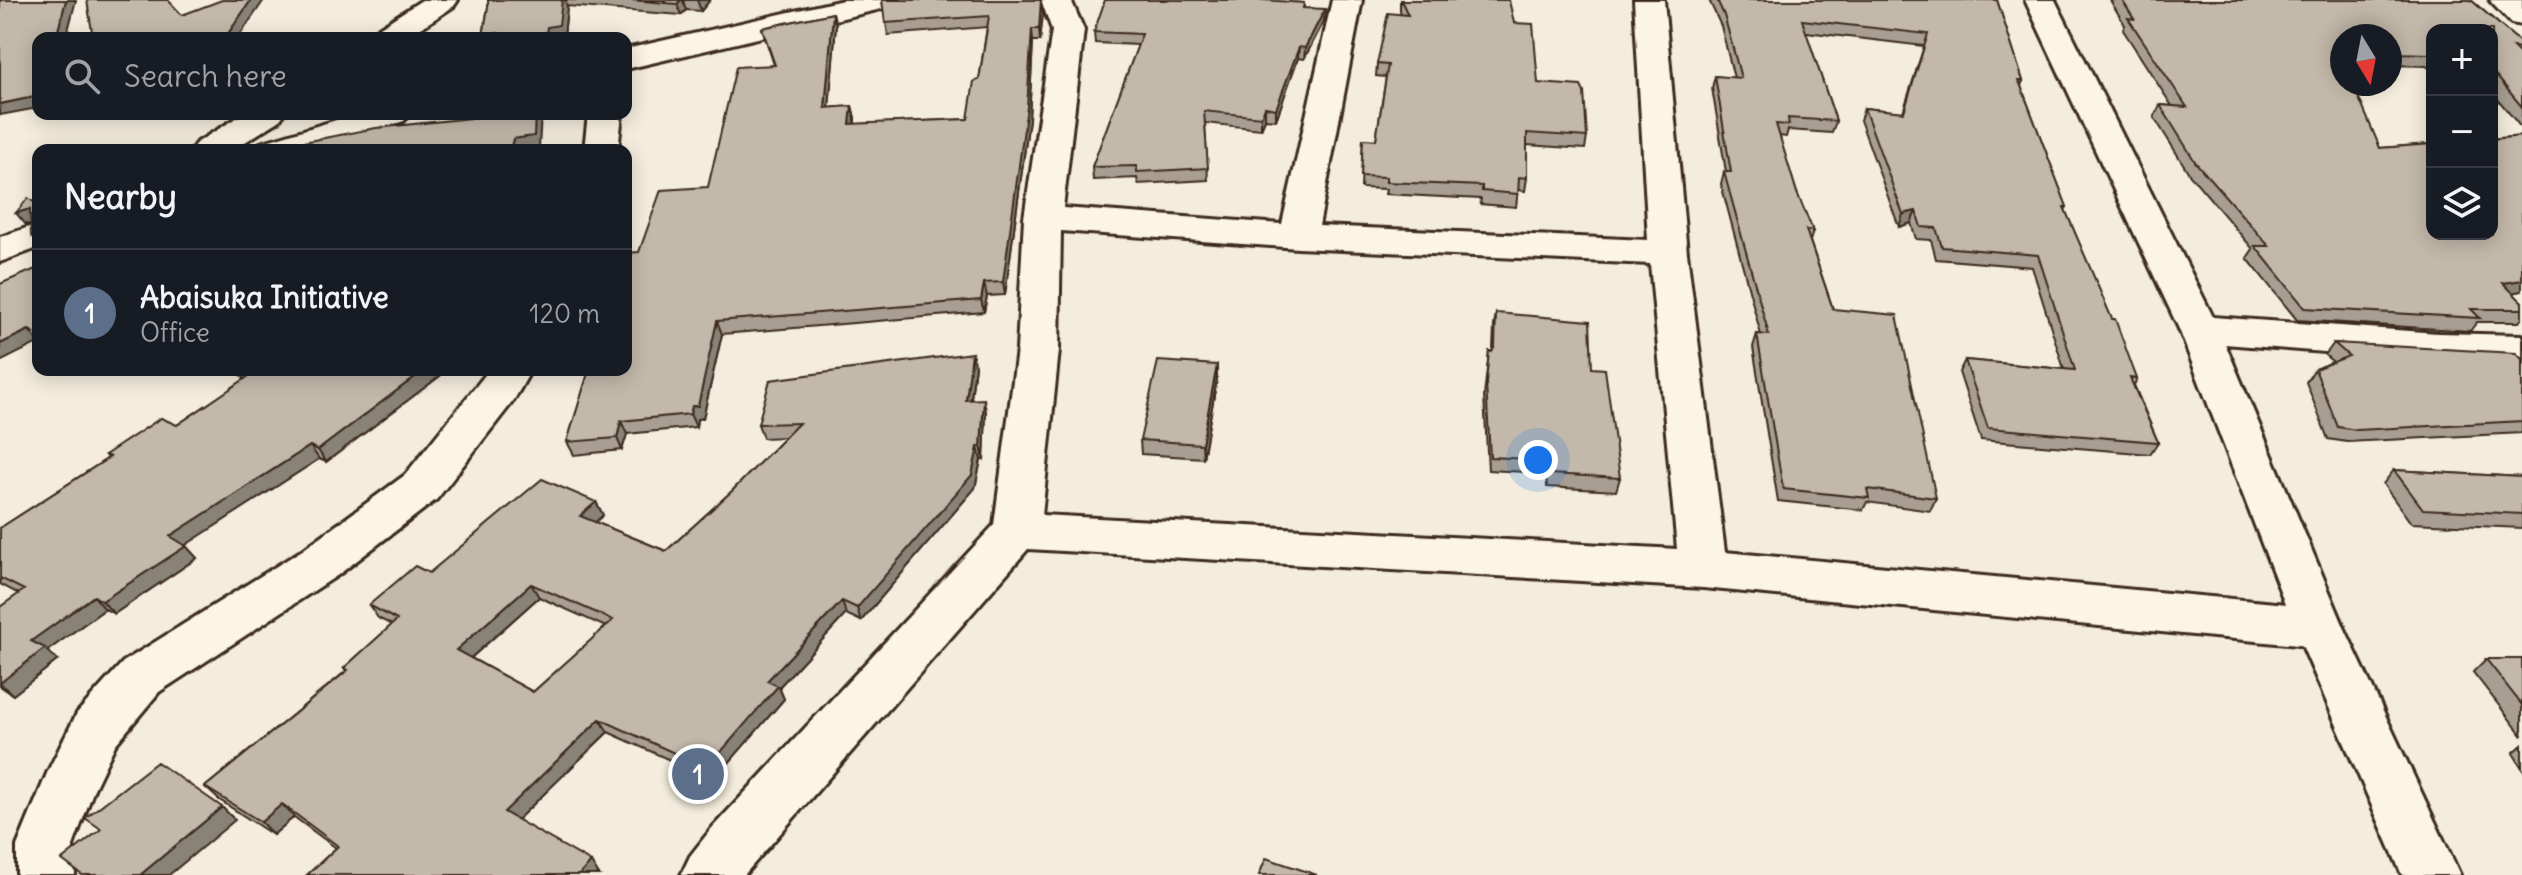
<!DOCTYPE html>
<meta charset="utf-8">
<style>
:root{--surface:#171b24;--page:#242831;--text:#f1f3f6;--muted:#9ea1a6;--line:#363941;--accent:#b45309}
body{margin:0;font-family:Delius,sans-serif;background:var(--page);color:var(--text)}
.controls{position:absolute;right:24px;top:24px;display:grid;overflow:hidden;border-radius:16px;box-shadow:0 4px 20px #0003}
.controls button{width:72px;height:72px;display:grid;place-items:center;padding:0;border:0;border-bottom:2px solid var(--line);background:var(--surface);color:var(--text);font:40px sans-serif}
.compass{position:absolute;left:2330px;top:24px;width:72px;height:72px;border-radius:50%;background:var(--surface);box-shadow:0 4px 20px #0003;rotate:170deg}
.you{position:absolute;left:1538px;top:460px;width:28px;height:28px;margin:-20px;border:6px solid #fff;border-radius:50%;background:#1a73e8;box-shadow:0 0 0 12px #1a73e833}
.badge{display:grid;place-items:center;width:52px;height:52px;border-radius:50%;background:var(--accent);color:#fff;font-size:26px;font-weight:700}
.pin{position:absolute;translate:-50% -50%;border:4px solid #fff;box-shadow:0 2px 8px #0006}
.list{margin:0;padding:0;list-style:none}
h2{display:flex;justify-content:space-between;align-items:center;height:104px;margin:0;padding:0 32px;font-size:34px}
h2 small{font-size:26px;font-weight:400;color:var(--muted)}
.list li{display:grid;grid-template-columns:52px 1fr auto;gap:24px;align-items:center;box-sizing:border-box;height:128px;padding:0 32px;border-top:2px solid var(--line)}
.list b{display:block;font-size:30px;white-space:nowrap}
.list p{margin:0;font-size:26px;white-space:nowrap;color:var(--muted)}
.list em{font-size:26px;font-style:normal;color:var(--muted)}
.icon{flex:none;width:44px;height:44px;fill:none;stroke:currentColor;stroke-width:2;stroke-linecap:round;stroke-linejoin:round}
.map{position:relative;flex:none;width:2522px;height:875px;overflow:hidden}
.search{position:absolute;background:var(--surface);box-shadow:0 4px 20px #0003;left:32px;top:32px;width:600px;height:88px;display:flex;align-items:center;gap:20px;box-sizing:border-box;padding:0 28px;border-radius:16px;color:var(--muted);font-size:30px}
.panel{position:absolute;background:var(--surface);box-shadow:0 4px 20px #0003;left:32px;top:144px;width:600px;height:232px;border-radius:16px}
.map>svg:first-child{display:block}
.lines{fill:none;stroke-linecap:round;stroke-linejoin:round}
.minor-casing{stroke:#3b2a1e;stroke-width:6}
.tertiary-casing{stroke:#3b2a1e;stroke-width:6}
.minor{fill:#fcf5e5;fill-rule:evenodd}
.tertiary{fill:#fcf5e5;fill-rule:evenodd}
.wall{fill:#a89f92;stroke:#3b2a1e;stroke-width:2;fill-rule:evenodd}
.shaded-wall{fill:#888277;stroke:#3b2a1e;stroke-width:2}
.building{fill:#c3b9aa;stroke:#3b2a1e;stroke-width:2;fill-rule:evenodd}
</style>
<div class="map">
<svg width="2522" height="875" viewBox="0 0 2522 875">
<rect width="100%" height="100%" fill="#f4eddd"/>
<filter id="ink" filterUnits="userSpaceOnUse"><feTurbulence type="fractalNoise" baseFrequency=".0125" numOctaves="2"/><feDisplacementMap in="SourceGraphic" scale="16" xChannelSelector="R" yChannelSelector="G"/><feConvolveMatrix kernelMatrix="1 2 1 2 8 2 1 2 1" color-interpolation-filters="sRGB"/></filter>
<g filter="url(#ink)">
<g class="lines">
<!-- minor casing -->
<g class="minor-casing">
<path id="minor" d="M422 0H458L454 6 406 38H369L374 31Z
M843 0H898L894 6 626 69V49Z
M1041 0H1071L1084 30 1063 208 1282 224 1332 0H1362L1319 226 1648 240 1634 0H1664L1687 253 1725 552 2319 607 2337 613 2344 627 2337 641 2319 647 1703 588 1028 549 744 875H681L690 856 712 828 994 525 1017 350 1024 218 1052 30ZM1061 231 1298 248 1650 264 1677 549 1042 515 1059 350Z
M2489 0H2522V25L2511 23Z
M243 114H284L279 121 232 150H191L196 143Z
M356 114H409L404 121 309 150H255L260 143Z
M588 114H622L618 150H584Z
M38 224V248L0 262V237Z
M2199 316 2438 333 2522 335V363L2438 361 2199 342 2185 338 2179 329 2185 320Z
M489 370H531L514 400 437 499 338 575 159 692 115 745 94 789 73 846 75 875H17V846L48 771 77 713 123 662 304 549 405 475Z"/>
</g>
<!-- tertiary casing -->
<g class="tertiary-casing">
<path id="tertiary" d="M2025 0H2055L2219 329 2344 627 2460 875H2402L2294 627 2179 329Z"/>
</g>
<!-- minor -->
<use href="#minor" class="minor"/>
<!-- tertiary -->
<use href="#tertiary" class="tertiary"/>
</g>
<!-- wall -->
<path class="wall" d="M488 0H710L701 11 686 10 681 15 567 6 564 37 484 38 483 36 488 7Z
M882 0 1043 13 1040 41H1033L1029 119 1005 295 987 296 984 312 722 334 703 418 697 419 696 427 627 434 622 450 574 455 567 442 588 374 586 370H626L639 252 708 187 774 65 762 28 833 13 836 25 829 108 852 106 855 118V124L968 119 979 80 987 27 888 35Z
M1400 0 1514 23 1538 83 1587 137 1585 149 1527 145V178L1525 191 1518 190 1516 207 1480 204 1481 199 1385 194 1386 189 1361 188 1363 139 1376 140 1386 77 1376 76 1377 64 1401 14 1400 11Z
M1709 0H1997L2023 81 2021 86 2067 207 2065 210 2137 379 2134 385 2158 442 2150 454 1981 440 1959 372 1965 360 2064 369 2032 267 1936 259 1931 240 1916 239 1911 223 1899 227 1860 120 1864 108 1903 112 1924 46 1806 32 1836 121 1832 133 1788 130 1786 137 1779 136 1797 193 1813 231 1810 241 1833 309 1936 498 1930 511 1867 502 1863 510 1778 501 1753 347 1757 334 1761 335 1721 184 1724 172H1726L1712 88 1715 76 1734 78 1721 26Z
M2110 0H2471L2522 44V129L2492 92V30H2432V70L2426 66 2390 65V36H2342V84L2380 148 2522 136V291L2512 293 2522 302V318L2519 322H2477L2470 331 2297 320 2247 258 2253 249 2190 175 2154 117 2160 105 2172 106 2123 30 2125 25Z
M1264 1 1304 3V8L1324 21 1304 59 1298 58 1276 120 1265 119 1261 129 1205 123 1208 180 1138 184 1137 178 1093 180 1092 167 1138 45 1095 43 1094 32Z
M1496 313 1592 368 1620 478 1616 491 1547 487 1546 473 1488 470 1484 396 1489 351H1493L1494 326Z
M2334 343 2522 359V433L2347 442 2328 439 2306 382 2315 369 2333 362 2325 355Z
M972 353 975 366 971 399 986 412 984 460H981L975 488 861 621 846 614 779 687 784 699 714 780 608 732 517 820 599 875H307L336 848 294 817 273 835 218 799 205 787 346 671 344 668 392 625 378 618 369 605 429 573 596 502 603 515 595 522 666 551 732 491 785 437 763 438 758 424ZM539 597 606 627 533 692 471 658Z
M1217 365V379L1203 458 1141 454 1140 440Z
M234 370H437L440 376 326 462 319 459 185 545 197 558 114 614 105 609 47 651 58 660 13 695 0 686V607L19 594 0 584V528L108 458 105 455 177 425 245 379Z
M2394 470 2522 477V528L2411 523 2383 484Z
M2486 659H2522V735L2473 672Z
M2522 745V768L2513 753Z"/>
<!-- shaded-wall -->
<path class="shaded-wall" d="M66 0H76L66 38H56Z
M251 0H264L238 38H225Z
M562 0H565L567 6 564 37 541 38V34L547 27Z
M681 0H683L686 10 681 15 677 4Z
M697 0H710L701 11Z
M1041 2 1043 13 1040 41 1039 29Z
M1325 9 1324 21 1304 59 1305 48Z
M833 13 836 25 828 120 825 108Z
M1032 29 1033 41 1029 119 1005 295 1003 282Z
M498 33 500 38H484L483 36Z
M1299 47 1298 58 1276 120V109Z
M38 96V108L0 115V104Z
M852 106 855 118 853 137 850 124Z
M1265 107V119L1261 129V117Z
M535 114H541L539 148 527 150H510L513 139Z
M30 209 38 222 26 225 16 213Z
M1916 211 1911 223 1899 227 1903 214Z
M2522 280V291L2493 296 2503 283Z
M984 283 987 296 984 312 981 300Z
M717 321 722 334 703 418 697 419 696 427 690 414Z
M29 330 38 341V343L0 362V344Z
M972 353 975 366 969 413 966 400Z
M1217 365V379L1203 458 1202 444Z
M424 370H437L440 376 326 462 318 450Z
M984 399 986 412 984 460 981 446Z
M621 421 627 434 622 450 617 438Z
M310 446 319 459 181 548 170 536Z
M978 447 981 460 975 488 861 621 857 608Z
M596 502 603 515 587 530 580 516Z
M186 546 197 558 114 614 102 601Z
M531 584 539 597 465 663 456 650Z
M94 596 105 609 47 651 58 660 13 695 0 683 31 641Z
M842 601 846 614 779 687 784 699 714 780 707 768 767 681Z
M600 719 608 732 513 824 504 812Z
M282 804 294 817 273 835 261 822Z
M222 807 235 820 169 875H140Z
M591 862 599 875H579Z"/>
<!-- building -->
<path class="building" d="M0 0H66L56 38H38V96L0 104Z
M87 0H168L182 15 222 0H251L225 38H93Z
M488 0H562L559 25 547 27 546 33 541 34V38H498V33L483 36 488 7Z
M631 0H681L677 4Z
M882 0H1041L1039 29H1032L1027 107 1003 282 984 283 981 300 717 321 698 406H692L690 414 621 421 617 438 567 442 589 370H626V253L639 252 661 190 708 187 736 67 775 65 762 28 833 13 825 108 852 106 850 124 968 119 974 81 979 80 989 16 885 23Z
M1105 0H1264L1304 3 1303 8 1325 9 1305 48 1299 47 1276 109 1265 107 1261 117 1204 111 1208 168 1137 172V166L1092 167 1142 34 1094 32Z
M1401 0H1509L1514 23 1533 24 1538 83 1581 86 1584 92 1587 137 1527 133V178L1519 177 1518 194 1482 191V186L1386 182V177L1361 176 1363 139 1376 140 1388 65 1377 64 1388 13 1408 15Z
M1717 0H1997L2023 81H2019L2067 207H2064L2112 319H2115L2137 379 2130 378 2158 442 1988 428 1965 360 2075 370 2038 255 1942 247 1936 228 1921 227 1916 211 1903 214 1864 108 1904 112 1928 34 1802 20 1836 121 1788 118 1789 125 1776 124 1797 193 1813 231 1806 230 1833 309 1897 315 1936 498 1867 489 1869 498 1783 489 1757 334 1769 335 1724 172H1731L1715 76 1741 78 1724 15Z
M2122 0H2471L2522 44V48L2513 47 2522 56V107L2494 73H2492V30H2432V54L2390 53V36H2342V51H2340L2342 57V84H2353L2380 148 2432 144V234H2492V139L2522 136V280L2503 283 2522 302V309H2471L2480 318 2305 308 2255 246H2269L2196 163 2160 105 2187 107 2128 18 2134 19Z
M489 114H535L534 136 513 139 510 150H262L376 128 489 116Z
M28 198 38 205V241L31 236 30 209 16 213Z
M38 268V335L29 330 0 344V284Z
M1496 313 1590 321 1592 368 1605 369 1620 478 1550 474 1549 460 1490 457 1486 383 1489 351 1492 352 1495 346Z
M2334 343 2516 353 2522 359V421L2357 430 2338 427 2315 369 2349 356Z
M972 353 966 400 984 399 981 446 978 447 972 475 857 608 842 601 767 681 778 686 707 768 600 719 504 812 591 862 579 875H307L338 846 282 804 261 822 205 787 348 670 344 668 397 620 369 605 415 566 429 573 542 479 596 502 580 516 666 551 732 491 799 423 758 424 770 380ZM531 584 613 620 533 692 456 650Z
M1158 361 1217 365 1202 444 1140 440Z
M242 370H424L318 450 310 446 170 536 186 546 102 601 94 596 31 641 45 648 0 683V607L24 590 0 578V528L110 457 105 455 161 418 177 425 249 376Z
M2394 470 2522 477V514L2423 509Z
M2486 659H2522V705Z
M157 762 222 807 140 875H82L62 860 101 829 85 818Z
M1266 858 1317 875H1259Z"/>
</g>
</svg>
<div class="controls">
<button>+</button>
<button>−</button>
<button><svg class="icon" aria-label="layers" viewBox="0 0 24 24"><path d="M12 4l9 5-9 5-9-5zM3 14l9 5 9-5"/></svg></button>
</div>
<svg class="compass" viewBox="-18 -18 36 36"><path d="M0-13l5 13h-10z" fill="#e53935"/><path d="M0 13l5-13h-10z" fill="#9ea1a6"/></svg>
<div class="you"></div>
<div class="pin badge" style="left:698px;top:774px;background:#5c6f8a">1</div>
<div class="search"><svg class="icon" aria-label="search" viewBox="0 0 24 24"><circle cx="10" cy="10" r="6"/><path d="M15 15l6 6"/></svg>Search here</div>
<section class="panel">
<h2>Nearby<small></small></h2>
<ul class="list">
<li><span class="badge" style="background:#5c6f8a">1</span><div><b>Abaisuka Initiative</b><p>Office</p></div><em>120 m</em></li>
</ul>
</section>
</div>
